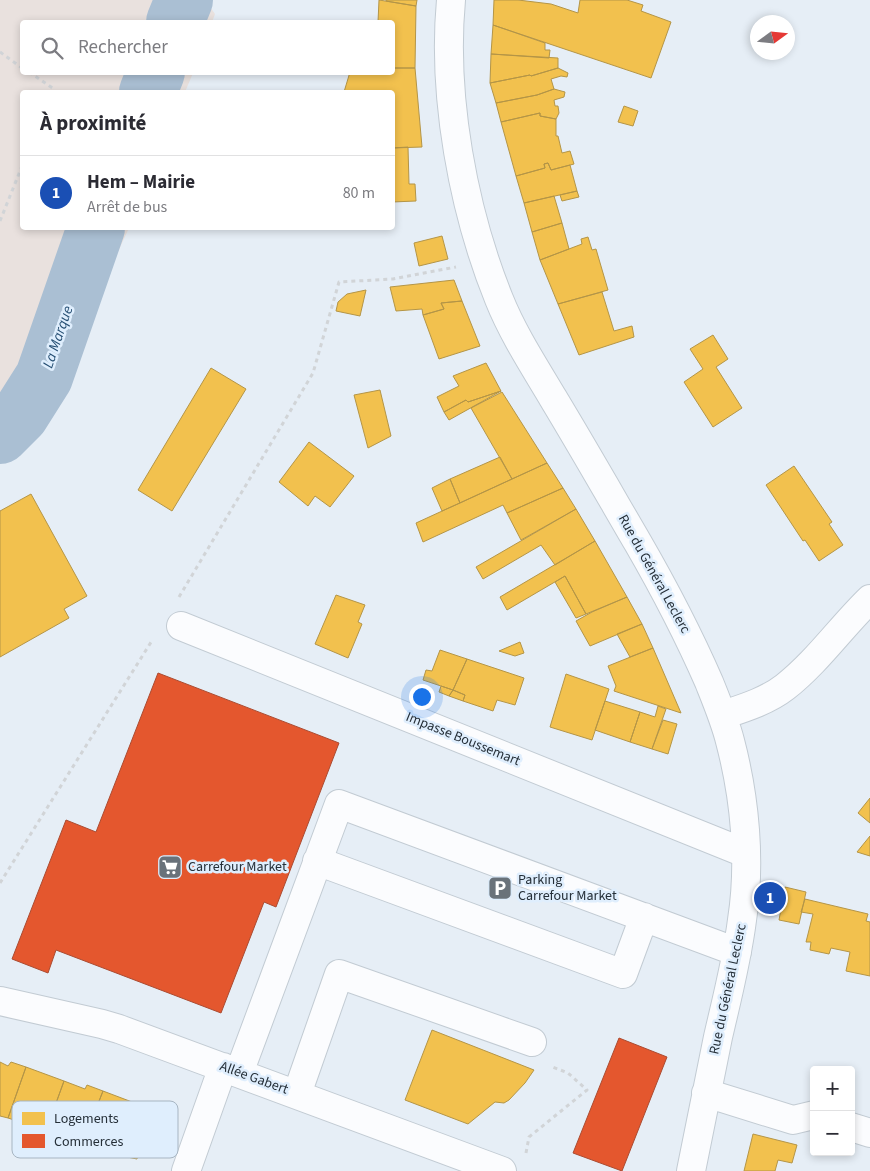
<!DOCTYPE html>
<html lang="fr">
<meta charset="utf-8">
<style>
:root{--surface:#fff;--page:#f2f2f3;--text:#2b2b33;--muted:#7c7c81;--line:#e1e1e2;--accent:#b45309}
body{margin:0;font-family:"Source Sans 3",sans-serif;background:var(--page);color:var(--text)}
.controls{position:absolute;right:15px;bottom:15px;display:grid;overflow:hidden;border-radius:5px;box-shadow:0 2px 8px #0003}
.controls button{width:45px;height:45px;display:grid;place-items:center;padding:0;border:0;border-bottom:1px solid var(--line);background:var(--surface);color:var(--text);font:25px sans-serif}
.compass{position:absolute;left:750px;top:15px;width:45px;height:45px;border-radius:50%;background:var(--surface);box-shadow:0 2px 8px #0003;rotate:75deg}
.you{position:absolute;left:421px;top:696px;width:18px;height:18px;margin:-12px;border:4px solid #fff;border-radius:50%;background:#1a73e8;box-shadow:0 0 0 8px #1a73e833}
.badge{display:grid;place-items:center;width:32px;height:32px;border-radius:50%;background:var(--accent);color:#fff;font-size:16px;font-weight:700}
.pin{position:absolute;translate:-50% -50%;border:2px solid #fff;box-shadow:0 1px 5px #0006}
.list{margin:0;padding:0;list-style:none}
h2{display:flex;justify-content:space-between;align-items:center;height:65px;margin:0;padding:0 20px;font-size:21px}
h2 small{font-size:16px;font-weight:400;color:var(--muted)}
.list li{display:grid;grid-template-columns:32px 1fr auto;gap:15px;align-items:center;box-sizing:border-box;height:75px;padding:0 20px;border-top:1px solid var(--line)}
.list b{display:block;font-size:19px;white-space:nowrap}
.list p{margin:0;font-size:16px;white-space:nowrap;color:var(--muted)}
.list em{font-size:16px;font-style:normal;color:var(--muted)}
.icon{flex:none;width:28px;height:28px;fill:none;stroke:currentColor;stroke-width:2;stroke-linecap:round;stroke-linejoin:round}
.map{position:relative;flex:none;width:870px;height:1171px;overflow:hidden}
.search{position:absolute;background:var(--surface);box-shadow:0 2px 8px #0003;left:20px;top:20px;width:375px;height:55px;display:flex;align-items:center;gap:12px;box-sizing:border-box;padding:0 18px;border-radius:5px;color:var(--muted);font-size:19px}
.panel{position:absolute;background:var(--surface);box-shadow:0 2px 8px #0003;left:20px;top:90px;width:375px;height:140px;border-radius:5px}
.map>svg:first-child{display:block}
.green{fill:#e9e1de}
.homes{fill:#f2c14e;stroke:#b49547}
.shops{fill:#e4572e;stroke:#ab4b31}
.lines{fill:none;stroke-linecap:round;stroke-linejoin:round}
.river{stroke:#aabfd3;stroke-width:58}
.minor-casing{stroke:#c2cbd3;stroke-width:30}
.path{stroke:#d1d4d7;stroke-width:3;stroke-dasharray:4 4;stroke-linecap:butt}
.minor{stroke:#fbfcfe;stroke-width:28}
.labels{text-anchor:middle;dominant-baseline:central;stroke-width:5;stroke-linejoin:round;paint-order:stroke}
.street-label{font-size:14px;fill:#252f38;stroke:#dfeefd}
.poi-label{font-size:14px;fill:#252f38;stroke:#dfeefd;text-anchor:start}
.water-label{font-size:15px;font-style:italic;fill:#264f73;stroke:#dfeefd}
.key{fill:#dfeefd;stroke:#a7b5c2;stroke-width:1}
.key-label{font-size:14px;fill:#252f38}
</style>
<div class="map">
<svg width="870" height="1171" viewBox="0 0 870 1171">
<rect width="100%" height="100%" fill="#e6eef6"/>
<!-- green -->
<path class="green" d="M0 0H205L215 14 212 22H22V72L193 73 185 92H22V228H129L35 430 0 450Z"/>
<!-- homes -->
<path class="homes" d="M379 0 416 6 415 68H392V22H378Z
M386 0H417L416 6 386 1Z
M494 0H518L551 4 578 13 580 0H627L643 5 641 11 671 22 651 78 493 25Z
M493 25 545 43V50H550L549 58 491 54Z
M491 54 558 58V68L531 76 530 75 490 83Z
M392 68H415L422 147 392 148V92H344L350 72H392Z
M558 68 568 73 567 77 561 76 551 79 554 89 537 95 496 103 490 83 530 75 531 76Z
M554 89 565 92 564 97 554 100 555 106H558L559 113 556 119 540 116V113L501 122 496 103 537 95Z
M624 106 638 111 633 126 618 122Z
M540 113V116L556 119V136H558L562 153 570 151 574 164 551 170 548 163 544 164 545 168 516 176 501 122Z
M408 147 409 184H415L416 201 392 202V148Z
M548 163 551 170 570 165 577 191 524 203 516 176 545 168 544 164Z
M577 191 579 197 562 201 560 195Z
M554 196 562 223 532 232 524 203Z
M562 223 569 249 540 260 532 232Z
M442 236 448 259 419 266 414 243Z
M588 237 592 250 596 249 608 290 558 304 540 260 582 244 581 239Z
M454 280 462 301 441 303 444 309 423 315 422 309 396 311 390 287Z
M366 290 360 316 336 311 338 302 347 294Z
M602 292 614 331 632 326 634 337 579 355 558 304Z
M462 301 480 346 439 359 423 315 444 309 441 303Z
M713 335 728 359 716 367 742 408 713 427 684 382 703 369 690 349Z
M486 363 501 391 468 402 466 400 444 412 437 397 459 386 453 376Z
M211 368 246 389 172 511 138 490Z
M380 390 391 436 368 448 354 395Z
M501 391 449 420 444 412 466 400 468 402Z
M502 392 547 463 512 479 471 408Z
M309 442 354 476 330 507 315 496 308 506 279 482Z
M500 457 512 479 460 503 450 479Z
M547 463 563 488 507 513 503 505 423 542 416 523Z
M794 466 832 522 829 524 843 545 819 561 805 540 803 541 766 485Z
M450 479 460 503 442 511 432 488Z
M563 488 576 509 521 540 507 513Z
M31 494 87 596 64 609 69 618 0 657V511Z
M576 509 595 541 555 565 541 545 483 579 476 567Z
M595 541 627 597 586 614 565 576 507 610 500 597Z
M565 576 586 614 576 618 555 582Z
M336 595 365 605 358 622 362 624 348 658 315 644Z
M627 597 642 624 590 646 576 621 592 612Z
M642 624 653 648 630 657 617 634Z
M520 642 524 653 515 656 499 651Z
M653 648 681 713 614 691 616 686 608 666Z
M440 650 467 659 453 690 423 680 426 670 432 671Z
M467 659 524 678 515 705 497 700 493 711 463 701 465 695 453 690Z
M566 674 609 689 592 740 550 727Z
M441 686 453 690 449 696 439 692Z
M453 690 465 695 463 701 449 696Z
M605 701 640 712 630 742 595 730Z
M658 706 666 709 652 749 630 742 640 712 655 717Z
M663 720 677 724 668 754 652 749Z
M870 798V823L858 813Z
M870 836V856L857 852Z
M785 887 806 892 799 924 779 920Z
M805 899 868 914 866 921 870 922V976L846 971 850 952 831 948 829 954 810 950 811 942H806L813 914 801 912Z
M432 1030 534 1070 525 1083 509 1100 504 1103 495 1102 468 1124 405 1100Z
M0 1062 8 1066 11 1062 26 1067 8 1118 0 1116Z
M26 1067 64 1081 51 1117 29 1108 23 1123 8 1118Z
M64 1081 85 1089 87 1085 103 1091 83 1142 68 1137 72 1124 51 1117Z
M103 1091 140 1105 127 1140 106 1132 99 1148 83 1142Z
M140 1105 176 1118 165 1152 141 1145 137 1159 122 1156Z
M753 1134 797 1145 792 1163 778 1160 775 1171H744Z"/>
<!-- shops -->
<path class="shops" d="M158 673 339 743 276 907 264 902 221 1013 56 950 48 973 12 959 66 820 96 832Z
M619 1038 667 1057 622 1171 573 1153Z"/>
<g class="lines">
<!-- river -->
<path class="river" d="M175 22 184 0
M148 92 156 72
M0 435 20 415 44 377 96 228"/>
<!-- minor casing -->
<g class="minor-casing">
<path id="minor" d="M451 0C442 96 463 210 499 299 513 334 534 366 553 398 582 446 610 495 638 543 664 588 688 634 709 682 717 702 725 721 730 741 745 798 751 862 742 920 737 960 727 998 718 1037 709 1081 700 1126 691 1171
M181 626 745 853
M723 715C744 708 767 701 785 687 817 662 841 627 870 599
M317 861 623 974 644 917
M0 1001 102 1024 119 1029 502 1171
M239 1073 339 804 737 952
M706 1093 793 1120 814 1115
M297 1094 339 974 532 1042
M851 1127 870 1133
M186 1171 223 1067"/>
</g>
<!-- path -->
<path class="path" d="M0 52 22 68
M29 72 54 89 52 92
M0 221 22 166
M179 597 313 373 339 282 393 279 456 267
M0 883 153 639
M526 1153 529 1137 587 1090 568 1073 550 1066"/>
<!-- minor -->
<use href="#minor" class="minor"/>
</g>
<!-- icons -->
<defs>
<g id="supermarket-square" transform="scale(1.25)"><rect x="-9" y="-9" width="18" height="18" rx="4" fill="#69727a" stroke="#dfeefd"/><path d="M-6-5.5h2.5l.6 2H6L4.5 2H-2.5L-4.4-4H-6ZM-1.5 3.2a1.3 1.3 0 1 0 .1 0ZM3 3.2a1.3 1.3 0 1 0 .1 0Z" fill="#fff"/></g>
<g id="parking-square" transform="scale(1.25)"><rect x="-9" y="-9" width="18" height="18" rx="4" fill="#69727a" stroke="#dfeefd"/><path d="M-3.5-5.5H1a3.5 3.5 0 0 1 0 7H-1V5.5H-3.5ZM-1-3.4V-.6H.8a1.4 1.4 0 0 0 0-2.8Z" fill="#fff"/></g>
</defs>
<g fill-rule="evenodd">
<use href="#supermarket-square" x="170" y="867"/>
<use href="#parking-square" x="500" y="888"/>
</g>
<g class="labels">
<!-- street labels -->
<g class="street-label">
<text transform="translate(654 574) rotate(61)">Rue du Général Leclerc</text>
<text transform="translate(463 739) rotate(22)">Impasse Boussemart</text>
<text transform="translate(728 989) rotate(-78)">Rue du Général Leclerc</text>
<text transform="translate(254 1078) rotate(20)">Allée Gabert</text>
</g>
<!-- poi labels -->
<g class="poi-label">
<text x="188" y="867">Carrefour Market</text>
<text x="518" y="880">Parking<tspan x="518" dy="16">Carrefour Market</tspan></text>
</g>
<!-- water labels -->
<g class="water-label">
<text transform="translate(58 337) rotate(-71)">La Marque</text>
</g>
</g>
<!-- legend -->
<rect x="12" y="1101" width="166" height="57" rx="8" class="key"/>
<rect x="22" y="1112" width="23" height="13" fill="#f2c14e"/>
<rect x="22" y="1134" width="23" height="14" fill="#e4572e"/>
<g class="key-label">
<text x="54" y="1123">Logements</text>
<text x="54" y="1146">Commerces</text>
</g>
</svg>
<div class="controls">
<button>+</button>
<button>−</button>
</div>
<svg class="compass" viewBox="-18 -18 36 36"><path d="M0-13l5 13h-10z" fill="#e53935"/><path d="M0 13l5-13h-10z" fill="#7c7c81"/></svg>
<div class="you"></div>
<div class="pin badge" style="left:770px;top:898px;background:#1a4fb4">1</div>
<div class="search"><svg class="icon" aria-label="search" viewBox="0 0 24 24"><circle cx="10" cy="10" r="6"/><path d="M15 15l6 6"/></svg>Rechercher</div>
<section class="panel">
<h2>À proximité<small></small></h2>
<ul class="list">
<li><span class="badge" style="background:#1a4fb4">1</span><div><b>Hem – Mairie</b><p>Arrêt de bus</p></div><em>80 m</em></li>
</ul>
</section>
</div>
